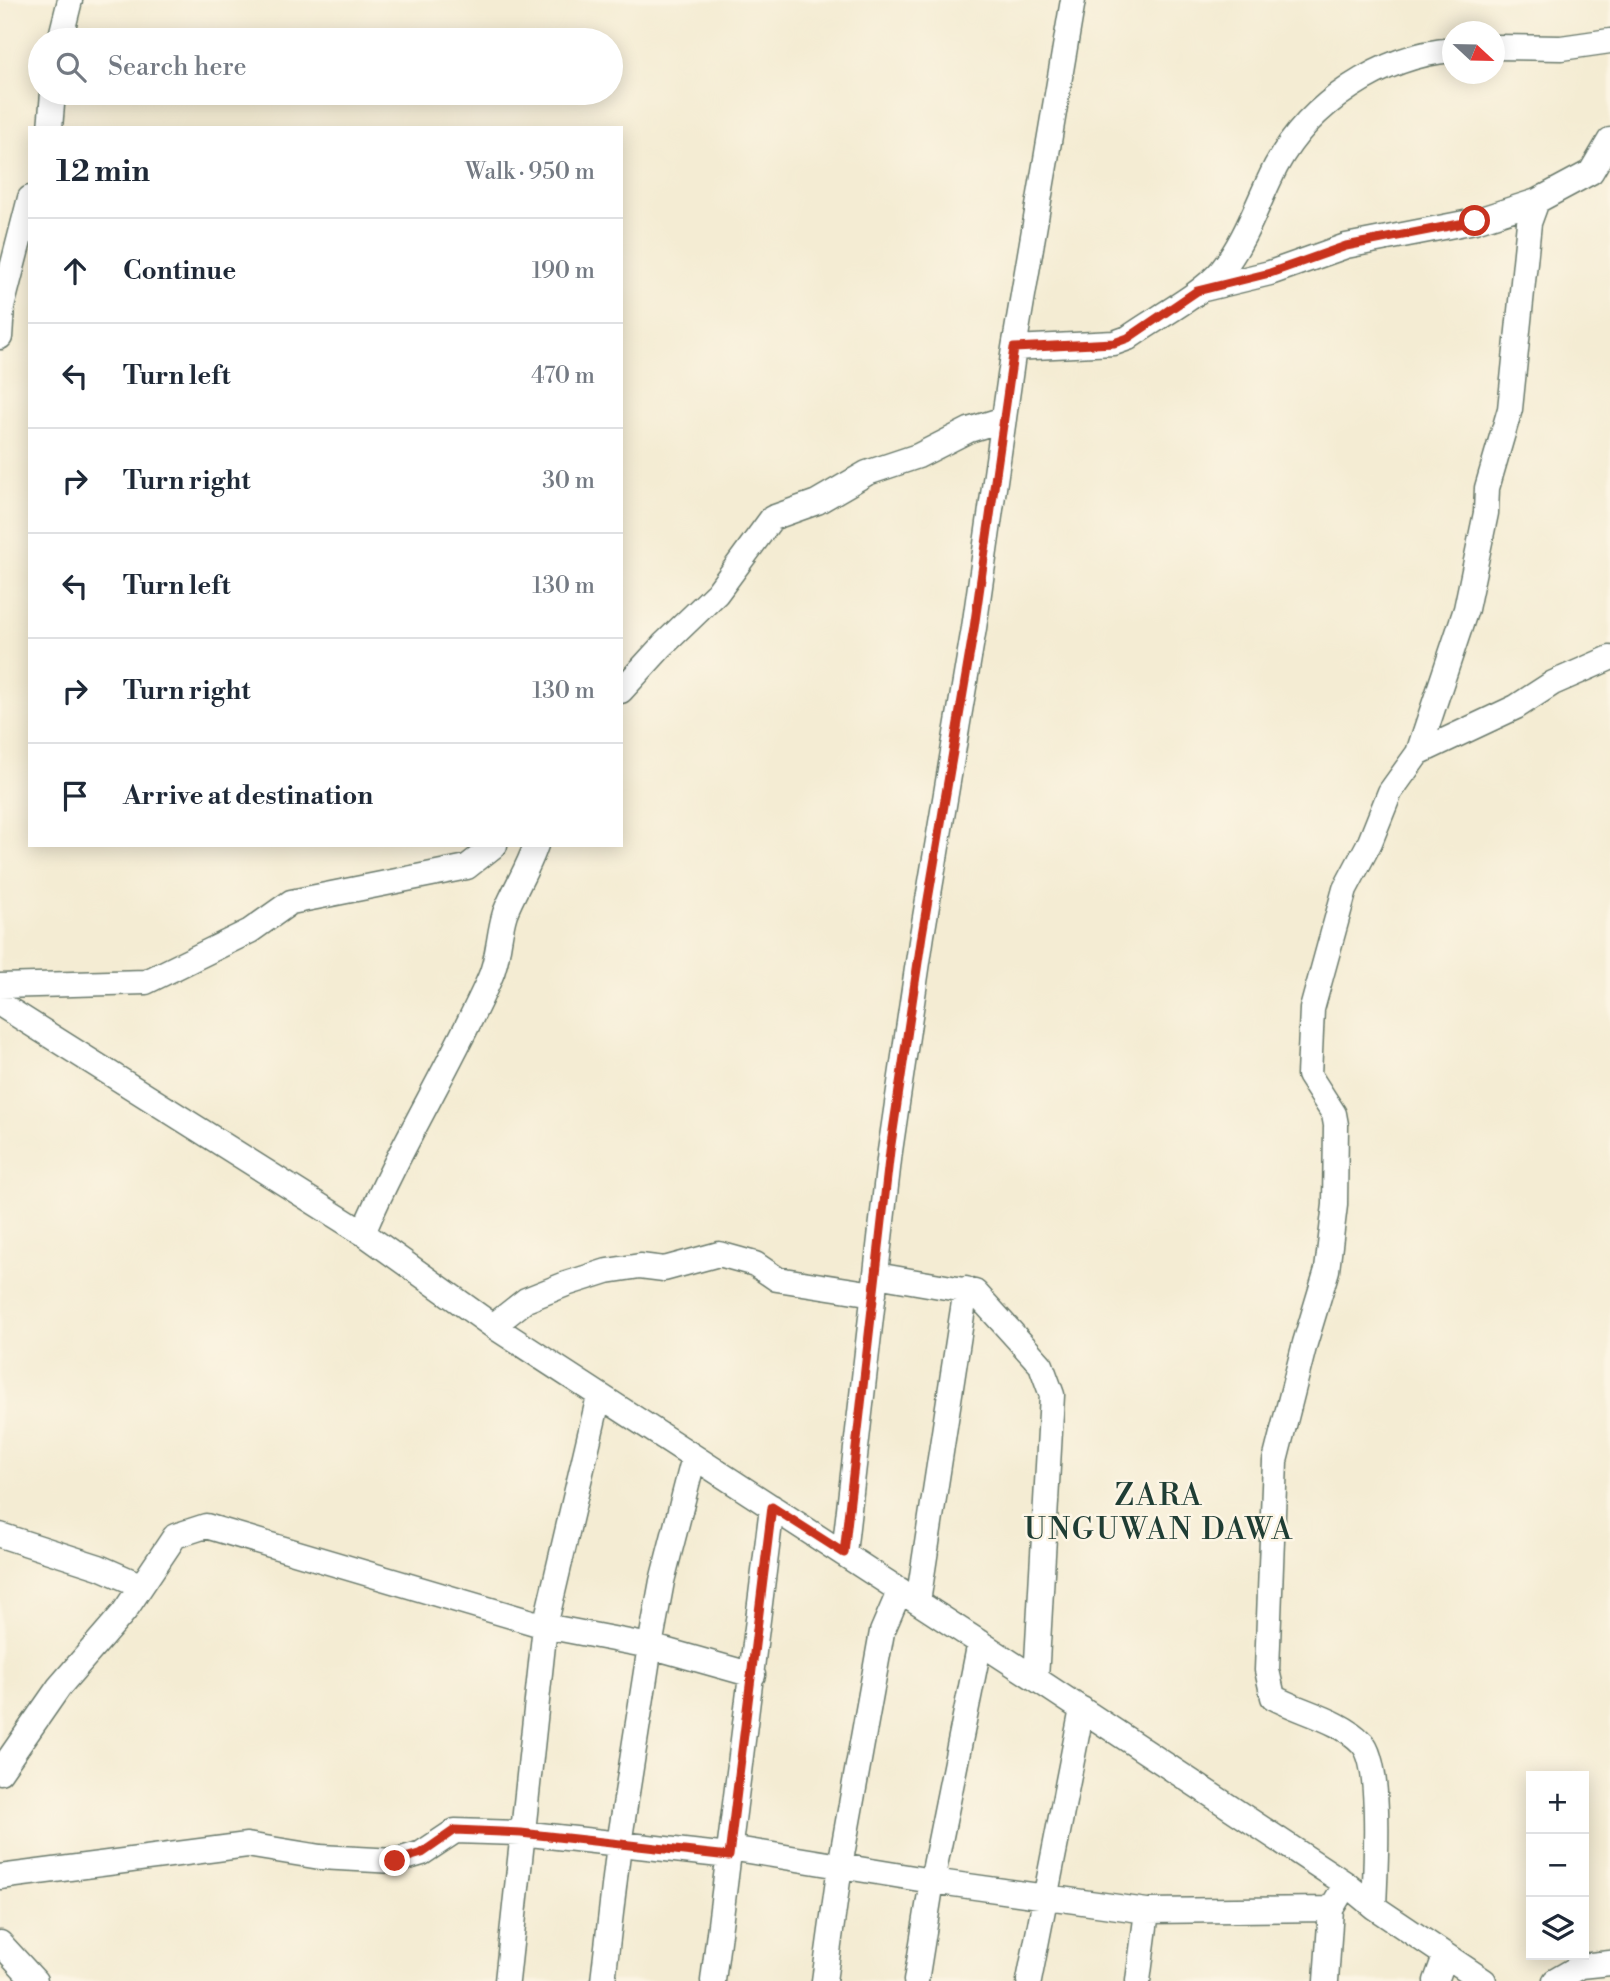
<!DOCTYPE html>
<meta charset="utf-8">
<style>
:root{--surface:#fff;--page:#f2f2f3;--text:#1f2937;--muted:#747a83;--line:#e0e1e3}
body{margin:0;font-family:"Libre Bodoni",serif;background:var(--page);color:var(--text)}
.controls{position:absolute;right:21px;bottom:21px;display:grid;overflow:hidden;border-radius:0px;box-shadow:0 4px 18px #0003}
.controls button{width:63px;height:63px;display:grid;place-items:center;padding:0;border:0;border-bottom:2px solid var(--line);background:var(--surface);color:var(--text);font:35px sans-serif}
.compass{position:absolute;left:1442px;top:21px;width:63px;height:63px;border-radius:50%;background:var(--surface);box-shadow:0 4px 18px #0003;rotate:112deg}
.stop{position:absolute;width:21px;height:21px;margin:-16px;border:5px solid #c8321e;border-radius:50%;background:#fff}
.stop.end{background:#c8321e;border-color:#fff;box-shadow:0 2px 7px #0008}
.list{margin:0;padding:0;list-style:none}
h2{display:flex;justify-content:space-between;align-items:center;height:91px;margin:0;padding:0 28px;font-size:30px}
h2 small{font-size:23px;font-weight:400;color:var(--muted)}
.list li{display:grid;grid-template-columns:46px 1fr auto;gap:21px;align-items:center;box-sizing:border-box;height:105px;padding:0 28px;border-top:2px solid var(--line)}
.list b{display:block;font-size:26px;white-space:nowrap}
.list em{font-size:23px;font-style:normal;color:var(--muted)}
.icon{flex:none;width:38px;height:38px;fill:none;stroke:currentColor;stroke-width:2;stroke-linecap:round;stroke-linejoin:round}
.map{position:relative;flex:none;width:1610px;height:1981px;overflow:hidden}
.search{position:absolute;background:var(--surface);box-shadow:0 4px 18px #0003;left:28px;top:28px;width:595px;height:77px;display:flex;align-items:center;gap:18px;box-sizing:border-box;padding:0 24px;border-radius:38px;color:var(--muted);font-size:26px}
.panel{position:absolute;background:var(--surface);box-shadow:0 4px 18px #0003;left:28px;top:126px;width:595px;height:721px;border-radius:0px}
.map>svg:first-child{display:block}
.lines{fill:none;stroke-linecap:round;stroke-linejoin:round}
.minor-casing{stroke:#6a7a6c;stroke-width:27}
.minor{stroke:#fff;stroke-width:24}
.route{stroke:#c8321e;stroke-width:9}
.labels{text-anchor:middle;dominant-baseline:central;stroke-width:5;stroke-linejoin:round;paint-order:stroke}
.neighbourhood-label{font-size:30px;letter-spacing:2px;fill:#1f3d34;stroke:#fcf5e5}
</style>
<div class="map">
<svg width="1610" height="1981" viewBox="0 0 1610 1981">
<rect width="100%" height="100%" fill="#fcf5e5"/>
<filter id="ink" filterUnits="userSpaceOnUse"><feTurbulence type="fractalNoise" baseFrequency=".0143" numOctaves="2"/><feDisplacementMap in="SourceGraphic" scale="14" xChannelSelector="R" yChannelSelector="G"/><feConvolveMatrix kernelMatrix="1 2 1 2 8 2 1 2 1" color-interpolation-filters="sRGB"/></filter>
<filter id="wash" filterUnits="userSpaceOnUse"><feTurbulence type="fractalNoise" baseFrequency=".00686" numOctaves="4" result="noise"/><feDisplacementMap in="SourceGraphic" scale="28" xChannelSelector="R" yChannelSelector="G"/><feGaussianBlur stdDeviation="1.57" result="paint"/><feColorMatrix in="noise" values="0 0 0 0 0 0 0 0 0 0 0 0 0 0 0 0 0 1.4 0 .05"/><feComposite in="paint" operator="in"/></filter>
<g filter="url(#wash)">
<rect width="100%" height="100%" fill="#f4ecd3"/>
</g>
<g filter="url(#ink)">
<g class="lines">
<!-- minor casing -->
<g class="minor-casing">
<path id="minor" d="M60 40 70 0
M1494 47 1561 48 1610 41
M50 128 53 93
M1204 289 1270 273 1346 246 1475 221 1537 201
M0 337 2 307 30 198
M1014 348 1114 343 1128 338C1154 319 1203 294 1222 270 1247 238 1258 201 1276 166 1310 103 1382 56 1452 50
M621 691 663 645 717 593 772 518 817 502 867 473 918 456 969 430 1004 419
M1418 753 1516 707 1553 683 1610 658
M0 986 146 982 250 931 291 902 467 867 495 845
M0 1004 363 1233 493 1326 1036 1679 1346 1884 1374 1907 1484 1981
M363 1233C400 1146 450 1067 489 980 499 959 498 935 505 913 514 890 528 869 536 845
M876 1275 975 1292 1041 1365 1052 1395 1036 1679
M493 1326 526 1300 566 1284 607 1271 640 1266 664 1269 719 1254 755 1264 777 1279 874 1294
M0 1535 99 1567 140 1585
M844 1553 890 1151 922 935 974 628 1014 348 1073 0
M918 1602 966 1289
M0 1772 59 1687 124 1612 175 1536 206 1526 545 1626 650 1646 753 1675
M730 1848 932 1881 1147 1911 1331 1909 1346 1884
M0 1877 247 1845 320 1857 395 1861 422 1853 455 1831 521 1833 729 1856
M1374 1907C1375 1876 1383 1765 1362 1743 1341 1720 1300 1712 1273 1697L1267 1670 1275 1461 1305 1343 1327 1270 1335 1205 1336 1125 1334 1114 1309 1075 1312 1009 1345 889 1370 842 1390 792 1418 753 1466 609 1486 513 1487 488 1510 409 1529 223 1537 201 1591 172 1610 140
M0 1943 35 1981
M507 1981 545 1626 599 1396
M603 1981 619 1844 650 1646 662 1581 694 1457
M713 1981 772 1507
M824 1981 840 1866 882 1632 900 1590
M916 1981 932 1881 980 1642
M1029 1981 1082 1709
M1138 1981 1147 1911
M1326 1981 1331 1909
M1436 1981 1445 1956
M1555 1981 1581 1966 1610 1963"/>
</g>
<!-- minor -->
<use href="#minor" class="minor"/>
</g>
</g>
<g class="lines" filter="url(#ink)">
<!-- route -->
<path class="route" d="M395 1861 422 1853 455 1830 521 1833 729 1856 772 1507 844 1553 890 1151 922 935 974 628 1014 348 1114 343 1128 338 1197 291 1270 273 1346 246 1475 221"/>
</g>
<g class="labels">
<!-- neighbourhood labels -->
<g class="neighbourhood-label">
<text x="1159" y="1496">ZARA<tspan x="1159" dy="34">UNGUWAN DAWA</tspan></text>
</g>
</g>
</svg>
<div class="controls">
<button>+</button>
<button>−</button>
<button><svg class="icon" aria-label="layers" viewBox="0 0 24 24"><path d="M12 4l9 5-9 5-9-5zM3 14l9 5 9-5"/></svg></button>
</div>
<svg class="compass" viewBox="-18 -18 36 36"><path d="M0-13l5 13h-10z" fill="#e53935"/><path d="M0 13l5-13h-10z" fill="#747a83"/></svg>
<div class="stop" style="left:1475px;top:221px"></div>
<div class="stop end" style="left:395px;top:1861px"></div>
<div class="search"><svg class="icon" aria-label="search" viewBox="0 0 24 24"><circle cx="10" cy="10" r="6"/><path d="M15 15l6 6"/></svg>Search here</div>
<section class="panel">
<h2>12 min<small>Walk · 950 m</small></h2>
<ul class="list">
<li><svg class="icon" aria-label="ahead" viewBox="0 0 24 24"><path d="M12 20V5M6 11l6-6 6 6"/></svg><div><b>Continue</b></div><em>190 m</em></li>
<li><svg class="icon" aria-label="left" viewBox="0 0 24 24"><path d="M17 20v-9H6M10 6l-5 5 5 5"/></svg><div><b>Turn left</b></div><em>470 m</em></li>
<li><svg class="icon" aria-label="right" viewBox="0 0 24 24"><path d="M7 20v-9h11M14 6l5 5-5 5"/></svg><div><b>Turn right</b></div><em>30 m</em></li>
<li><svg class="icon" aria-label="left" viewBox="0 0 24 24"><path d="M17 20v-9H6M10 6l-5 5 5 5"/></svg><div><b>Turn left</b></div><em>130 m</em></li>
<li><svg class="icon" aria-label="right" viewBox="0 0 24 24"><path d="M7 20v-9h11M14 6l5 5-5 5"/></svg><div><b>Turn right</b></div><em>130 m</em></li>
<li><svg class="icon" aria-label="arrive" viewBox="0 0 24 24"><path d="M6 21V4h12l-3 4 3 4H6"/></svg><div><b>Arrive at destination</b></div></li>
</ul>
</section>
</div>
